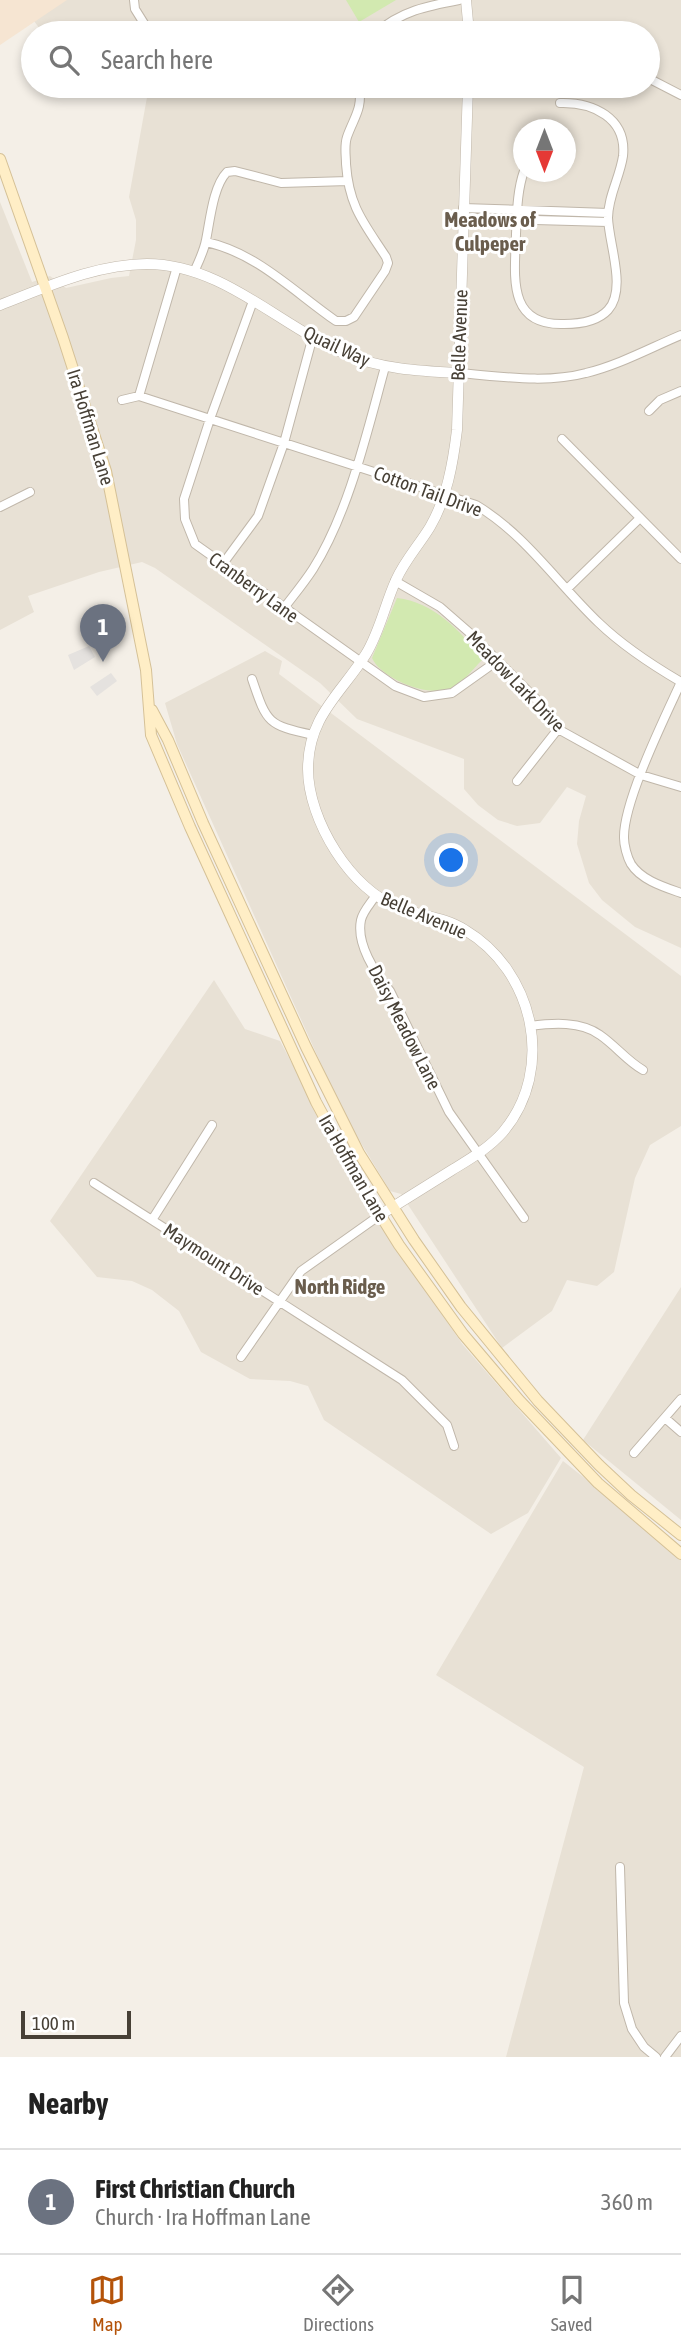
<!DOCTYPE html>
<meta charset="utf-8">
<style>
:root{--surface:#fff;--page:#f6f6f6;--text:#222;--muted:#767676;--line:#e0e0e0;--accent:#b45309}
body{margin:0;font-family:"Asap Condensed",sans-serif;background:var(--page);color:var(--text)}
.compass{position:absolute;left:513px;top:119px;width:63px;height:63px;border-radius:50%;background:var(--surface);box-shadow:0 4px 10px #0003;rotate:180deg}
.scale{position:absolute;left:21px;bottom:18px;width:110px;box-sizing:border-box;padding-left:7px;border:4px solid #474036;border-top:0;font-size:19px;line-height:24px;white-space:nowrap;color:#474036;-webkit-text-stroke:5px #fff;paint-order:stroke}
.you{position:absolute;left:452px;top:861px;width:24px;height:24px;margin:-18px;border:5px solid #fff;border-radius:50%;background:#1a73e8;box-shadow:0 0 0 10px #1a73e833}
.badge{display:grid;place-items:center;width:46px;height:46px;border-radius:50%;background:var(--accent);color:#fff;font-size:23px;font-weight:700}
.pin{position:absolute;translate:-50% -58px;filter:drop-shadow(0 2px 4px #0008)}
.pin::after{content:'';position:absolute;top:37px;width:24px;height:21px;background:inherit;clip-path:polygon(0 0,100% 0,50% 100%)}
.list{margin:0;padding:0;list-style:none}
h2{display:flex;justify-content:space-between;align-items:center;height:91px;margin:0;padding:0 28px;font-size:30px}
h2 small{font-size:23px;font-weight:400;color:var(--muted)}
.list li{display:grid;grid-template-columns:46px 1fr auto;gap:21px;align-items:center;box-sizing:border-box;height:105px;padding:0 28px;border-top:2px solid var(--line)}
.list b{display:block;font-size:26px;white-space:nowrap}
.list p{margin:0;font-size:23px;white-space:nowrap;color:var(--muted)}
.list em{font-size:23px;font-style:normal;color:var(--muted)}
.icon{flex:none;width:38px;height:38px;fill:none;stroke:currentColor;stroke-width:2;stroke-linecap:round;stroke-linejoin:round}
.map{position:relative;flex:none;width:681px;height:2057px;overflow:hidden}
.search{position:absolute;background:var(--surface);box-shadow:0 4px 10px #0003;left:21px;right:21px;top:21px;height:77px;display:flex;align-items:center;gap:18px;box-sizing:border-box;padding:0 24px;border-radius:38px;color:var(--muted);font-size:26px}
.sheet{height:196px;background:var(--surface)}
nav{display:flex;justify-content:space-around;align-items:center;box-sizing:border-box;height:98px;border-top:2px solid var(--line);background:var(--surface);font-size:19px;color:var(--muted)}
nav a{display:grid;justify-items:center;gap:4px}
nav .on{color:var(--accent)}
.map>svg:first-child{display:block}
.residential{fill:#e8e1d5;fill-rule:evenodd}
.commercial{fill:#f6e5d2}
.green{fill:#d2e9b0}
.parking{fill:#e5e2df}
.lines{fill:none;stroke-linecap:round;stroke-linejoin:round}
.minor-casing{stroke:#c0b7aa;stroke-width:10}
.tertiary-casing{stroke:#c0b7aa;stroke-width:11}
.secondary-casing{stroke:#d5c197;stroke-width:12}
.minor{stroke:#fff;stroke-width:8}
.tertiary{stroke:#fff;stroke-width:10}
.secondary{stroke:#ffeec6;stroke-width:10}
.labels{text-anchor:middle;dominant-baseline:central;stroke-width:6;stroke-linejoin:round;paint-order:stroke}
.street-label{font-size:19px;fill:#474036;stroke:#fff}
.neighbourhood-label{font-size:21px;font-weight:bold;fill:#6a5d4d;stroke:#fff}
</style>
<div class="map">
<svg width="681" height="2057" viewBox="0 0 681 2057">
<rect width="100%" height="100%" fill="#f4efe7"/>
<!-- residential -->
<path class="residential" d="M63 0H681V948L635 927 602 900 589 883 577 844 579 821 586 796 567 787 540 823 517 826 498 820 478 805 464 789V759L357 719 320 683 155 568 142 562 99 572 28 596 34 612 0 630V202L32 282 50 276 66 288 111 278 129 276 136 240V220L129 197 149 86H648V33H103L100 31 85 30 43 33 34 21ZM524 130H566V172H524Z
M265 651 282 661 279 674 681 976V1126L650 1145 635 1178 614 1272 597 1286 567 1280 552 1311 502 1348 401 1194 390 1191 344 1115 177 744 165 703Z
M214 980 245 1029 280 1041 371 1211 463 1345 561 1458 528 1513 491 1534 324 1420 308 1386 290 1381 250 1379 201 1352 179 1311 152 1290 132 1281 97 1277 50 1221Z
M681 1287V1520L583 1440Z
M563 1461 681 1554V2057H506L584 1767 436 1675Z"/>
<!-- commercial -->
<path class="commercial" d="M0 0H67L0 45Z"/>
<!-- green -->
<path class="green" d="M346 0H396L359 22Z
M397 598C433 602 462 631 482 660 473 669 464 681 454 687 433 700 381 679 372 658Z"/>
<!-- parking -->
<path class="parking" d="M89 646 95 657 74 670 68 655Z
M111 673 117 681 97 696 90 687Z"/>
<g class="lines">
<!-- minor casing -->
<g class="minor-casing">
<path id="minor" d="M134 0 135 9 150 33
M376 33C401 11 427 6 459 0
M648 78 681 95
M524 171C517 191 517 213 516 234 515 275 506 326 564 324 580 324 597 322 608 310 627 289 609 245 608 218 608 196 620 177 623 156 627 118 593 102 560 103
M463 208 608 213
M463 218 608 222
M206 242C257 253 294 292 336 321H346L354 317 385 271 388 263 386 257C364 223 349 207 346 164 346 155 344 146 347 137 354 117 363 109 359 86
M194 272C199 261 204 251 206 240 210 221 213 186 227 172L235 171 281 183 348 181
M253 301 210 419 184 499 185 519 195 544 395 686 424 697 452 693 497 661
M458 373C499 376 545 384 586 373 619 365 650 348 681 335
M139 396 177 267
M122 400 139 396 476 505C526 535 557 583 599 623 623 646 652 665 681 682
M649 411 660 400 681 391
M562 439 681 559
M0 507 30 492
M222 565 258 516 284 443 313 336
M395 581 440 607 471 634 542 705 558 729 641 775 681 787
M567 589 640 518
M284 608C293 596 304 583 313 569 349 512 367 432 385 367
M252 679C267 723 267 725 313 735
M681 682C665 717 623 802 624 838 624 845 627 857 631 864 641 880 664 887 681 893
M517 781 558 729
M376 895C371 903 363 911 361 920 356 944 375 973 390 991L449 1112 524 1218
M530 1026C553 1023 581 1021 600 1035 616 1046 627 1061 643 1070
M94 1183 402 1380 447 1425 454 1446
M152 1220 212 1125
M241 1357 301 1271 380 1215
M665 1418 681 1432
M634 1453 681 1399
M620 1867 624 2003 632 2029 644 2047 656 2057
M665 2057 681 2036"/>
</g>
<!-- tertiary casing -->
<g class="tertiary-casing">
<path id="tertiary" d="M466 0 469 33
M0 305C47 287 96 264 147 264 222 264 279 325 343 353 380 369 418 371 458 373
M380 1215C404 1200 428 1185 452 1170 470 1159 489 1148 503 1132 556 1069 534 971 465 930 445 917 421 916 400 908 351 891 308 820 308 769 308 716 341 694 366 654 380 631 385 604 396 580 405 560 419 545 430 527 447 498 453 463 457 430L468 86"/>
</g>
<!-- secondary casing -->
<g class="secondary-casing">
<path id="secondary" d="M0 159 63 338 106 471 146 670 151 735 190 827 316 1102 356 1176 399 1245 463 1334 519 1400 598 1483 681 1554
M152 710 168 740 203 823 306 1047 359 1153 414 1240 461 1307 538 1401 599 1465 631 1495 681 1535"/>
</g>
<!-- minor -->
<use href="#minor" class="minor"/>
<!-- tertiary -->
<use href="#tertiary" class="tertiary"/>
<!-- secondary -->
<use href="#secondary" class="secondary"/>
</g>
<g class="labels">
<!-- street labels -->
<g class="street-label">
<text transform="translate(459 335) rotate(-88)">Belle Avenue</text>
<text transform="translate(337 346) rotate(25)">Quail Way</text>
<text transform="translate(91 427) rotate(73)">Ira Hoffman Lane</text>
<text transform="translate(428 491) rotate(20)">Cotton Tail Drive</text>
<text transform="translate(254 587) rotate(36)">Cranberry Lane</text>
<text transform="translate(516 681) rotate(46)">Meadow Lark Drive</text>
<text transform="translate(424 915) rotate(23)">Belle Avenue</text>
<text transform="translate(405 1027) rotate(63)">Daisy Meadow Lane</text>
<text transform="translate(354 1168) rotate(60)">Ira Hoffman Lane</text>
<text transform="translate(214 1259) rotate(33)">Maymount Drive</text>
</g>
<!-- neighbourhood labels -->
<g class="neighbourhood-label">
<text x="490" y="219">Meadows of<tspan x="490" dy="24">Culpeper</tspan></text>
<text x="340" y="1286">North Ridge</text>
</g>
</g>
</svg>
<svg class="compass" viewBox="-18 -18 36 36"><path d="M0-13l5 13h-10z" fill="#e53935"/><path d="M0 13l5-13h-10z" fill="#767676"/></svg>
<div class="scale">100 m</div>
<div class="you"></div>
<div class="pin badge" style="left:103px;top:662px;background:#6b7280">1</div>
<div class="search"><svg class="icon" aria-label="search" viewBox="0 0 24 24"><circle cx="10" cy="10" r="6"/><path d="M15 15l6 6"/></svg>Search here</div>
</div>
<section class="sheet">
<h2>Nearby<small></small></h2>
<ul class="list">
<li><span class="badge" style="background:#6b7280">1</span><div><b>First Christian Church</b><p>Church · Ira Hoffman Lane</p></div><em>360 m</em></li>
</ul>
</section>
<nav>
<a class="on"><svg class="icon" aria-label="map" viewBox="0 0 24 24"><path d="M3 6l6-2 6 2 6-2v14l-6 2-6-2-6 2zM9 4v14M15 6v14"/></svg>Map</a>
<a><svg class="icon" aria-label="directions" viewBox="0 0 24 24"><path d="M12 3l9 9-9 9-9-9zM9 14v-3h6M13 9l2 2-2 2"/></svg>Directions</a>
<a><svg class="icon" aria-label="saved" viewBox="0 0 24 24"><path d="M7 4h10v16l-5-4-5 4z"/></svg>Saved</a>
</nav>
